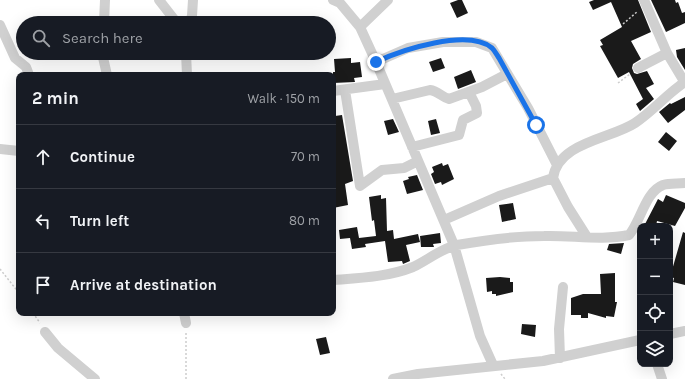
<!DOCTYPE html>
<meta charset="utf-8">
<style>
:root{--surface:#171b24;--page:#242831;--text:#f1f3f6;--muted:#9ea1a6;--line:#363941}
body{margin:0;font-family:Karla,sans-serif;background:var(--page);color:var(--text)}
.controls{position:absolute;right:12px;bottom:12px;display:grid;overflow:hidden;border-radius:8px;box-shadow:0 4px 16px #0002}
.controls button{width:36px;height:36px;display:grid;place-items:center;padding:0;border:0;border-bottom:1px solid var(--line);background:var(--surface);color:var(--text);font:20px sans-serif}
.stop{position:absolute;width:12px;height:12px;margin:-9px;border:3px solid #1a73e8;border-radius:50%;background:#fff}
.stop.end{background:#1a73e8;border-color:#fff;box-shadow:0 1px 4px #0008}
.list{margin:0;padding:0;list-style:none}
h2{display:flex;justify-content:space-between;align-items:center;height:52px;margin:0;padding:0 16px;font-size:17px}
h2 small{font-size:13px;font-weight:400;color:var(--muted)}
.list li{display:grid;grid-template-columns:26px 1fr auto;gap:12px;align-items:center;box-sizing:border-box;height:64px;padding:0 16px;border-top:1px solid var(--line)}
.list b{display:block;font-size:15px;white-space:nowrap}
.list em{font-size:13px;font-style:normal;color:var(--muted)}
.icon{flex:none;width:22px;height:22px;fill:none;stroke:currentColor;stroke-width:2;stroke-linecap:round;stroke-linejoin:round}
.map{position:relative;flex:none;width:685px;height:379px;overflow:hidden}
.search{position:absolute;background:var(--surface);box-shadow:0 4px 16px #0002;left:16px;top:16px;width:320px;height:44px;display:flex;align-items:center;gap:10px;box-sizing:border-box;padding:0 14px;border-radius:22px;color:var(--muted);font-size:15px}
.panel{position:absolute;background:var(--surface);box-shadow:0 4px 16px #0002;left:16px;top:72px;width:320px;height:244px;border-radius:8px}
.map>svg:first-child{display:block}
.building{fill:#1a1a1a}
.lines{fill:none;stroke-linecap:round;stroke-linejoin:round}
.path{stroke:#cdcdcd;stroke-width:1.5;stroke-dasharray:2 2;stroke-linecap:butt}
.minor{stroke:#d0d0d0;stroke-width:10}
.route{stroke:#1a73e8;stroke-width:5}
</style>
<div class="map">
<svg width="685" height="379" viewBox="0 0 685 379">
<rect width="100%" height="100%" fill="#fff"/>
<!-- building -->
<path class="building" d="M458 0H462L468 13 457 18 450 3Z
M594 0H638L651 32 631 41 641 59 633 64 632 68 634 73 637 74 647 71 654 84 646 88 654 99 640 111 636 104 643 99 629 72 618 78 600 46 603 45 600 40 622 27 611 2 593 10 589 2Z
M651 0H675L676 3 678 2 682 13 685 12V23L666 32Z
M685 48V70L677 57 676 50Z
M351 58V63L360 62 362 77 354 78 355 82 333 83V72H335L334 59Z
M441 58 445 68 433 72 429 62Z
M471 70 476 82 458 89 454 77Z
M685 97V110L668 123 659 112 670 103 671 104Z
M342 115 353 181 345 184 348 205 333 208V122H336L335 116Z
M393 119 399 132 388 135 384 121Z
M436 119 440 133 431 135 428 121Z
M666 132 677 141 669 151 658 142Z
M442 163 443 166 448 164 454 179 442 185 441 182 435 184 431 174 434 172 432 167Z
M417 175 423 190 407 194 403 181 409 179 408 177Z
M381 195V199L386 198 387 231 393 230 394 239 418 234 420 242 406 245 410 261 403 264 402 261 388 262 385 241 365 244 366 247 352 249 350 238 340 239 339 230 357 227 359 238 376 236 374 220 372 221 369 197Z
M666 195 685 203V208L675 226 657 221 656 226H644L658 199 663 202Z
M513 203 516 219 502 222 499 205Z
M683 232 685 233V285L673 282 674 278 670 277Z
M440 233 441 243 433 244 434 247H421L420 236Z
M624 243 621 254 607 250 609 244Z
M615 273V302H617L614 317 606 316V318L588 313V318H581V315H571V298L583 294H601L600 274Z
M500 277 510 278V282H513V292L496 296V294H492V291L487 292 486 278Z
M522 324 536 325 535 337 521 334Z
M326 337 330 353 320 355 316 339Z"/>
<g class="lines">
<!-- path -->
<path class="path" d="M623 24 638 11
M618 83 630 74
M0 269 19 293
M33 313 40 323
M501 374 505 379
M186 379V333"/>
<!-- minor -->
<path class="minor" d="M159 0 177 23
M333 0 340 3 360 27 376 62 454 245 480 336 493 365
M644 0 667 53 685 83
M104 23 105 0
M189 23 192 16 193 0
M0 25 15 58 26 67 29 75
M360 27 388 0
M102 53 107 75
M186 53 187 75
M376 62 408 48 443 42H476L492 48 528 108 557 165
M638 68 667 53
M345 90 360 186
M333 91 385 84
M392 99 430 90C438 91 442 97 449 99L482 87 507 74
M412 147 459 135 463 120 477 113 476 106 469 92
M0 149 19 151
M360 186 382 170 404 168 418 161
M444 220 499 196 553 178
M587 237 568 207 553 178C558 142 611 139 635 123 653 111 667 94 685 82
M333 280C360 278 388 277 413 267 426 261 444 247 457 245 485 240 515 236 544 236 572 235 601 241 629 235 641 221 645 192 663 185 670 183 678 184 685 183
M184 313 186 323
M45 332 58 348 95 379
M670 334 685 331
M560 358 559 329 563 287
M657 364 662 379
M393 379 418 374 543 361 640 340"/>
</g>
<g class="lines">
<!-- route -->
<path class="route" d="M376 62C401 50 468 28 492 48 495 51 497 55 499 58L536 125"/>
</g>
</svg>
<div class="controls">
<button>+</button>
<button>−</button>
<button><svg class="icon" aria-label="locate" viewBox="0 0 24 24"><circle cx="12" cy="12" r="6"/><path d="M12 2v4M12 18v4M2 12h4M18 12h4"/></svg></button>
<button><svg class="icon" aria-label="layers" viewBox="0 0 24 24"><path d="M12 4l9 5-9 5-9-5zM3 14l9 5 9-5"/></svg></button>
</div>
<div class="stop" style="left:536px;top:125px"></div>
<div class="stop end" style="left:376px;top:62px"></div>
<div class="search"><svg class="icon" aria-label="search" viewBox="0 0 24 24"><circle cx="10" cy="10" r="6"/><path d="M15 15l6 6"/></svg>Search here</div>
<section class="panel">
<h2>2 min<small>Walk · 150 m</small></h2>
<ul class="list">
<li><svg class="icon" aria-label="ahead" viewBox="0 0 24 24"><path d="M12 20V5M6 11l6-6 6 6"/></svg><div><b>Continue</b></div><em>70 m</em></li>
<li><svg class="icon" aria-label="left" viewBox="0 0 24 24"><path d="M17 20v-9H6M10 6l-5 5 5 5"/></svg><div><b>Turn left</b></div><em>80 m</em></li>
<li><svg class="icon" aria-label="arrive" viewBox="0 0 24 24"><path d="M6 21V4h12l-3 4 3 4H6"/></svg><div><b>Arrive at destination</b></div></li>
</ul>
</section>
</div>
